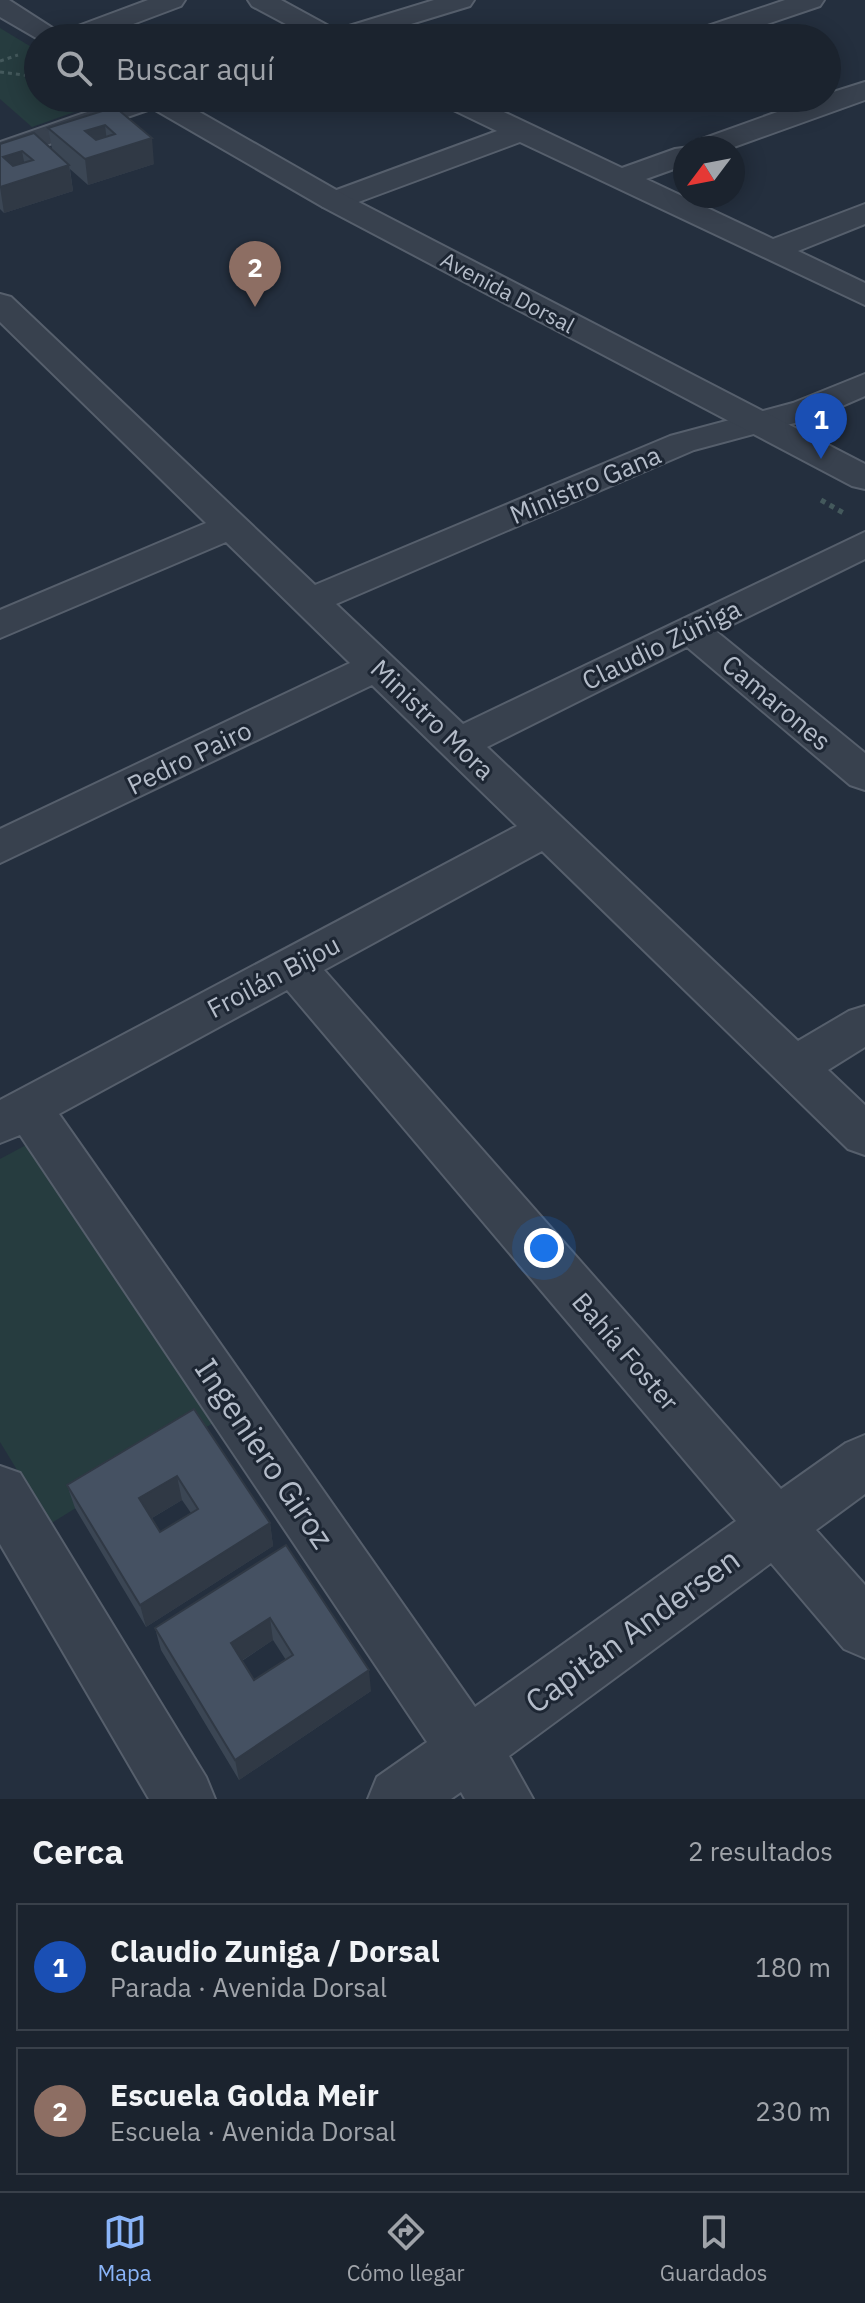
<!DOCTYPE html>
<html lang="es">
<meta charset="utf-8">
<style>
:root{--surface:#1b232e;--page:#282f3a;--text:#f1f3f6;--muted:#a0a4aa;--line:#39404a;--accent:#8ab4f8}
body{margin:0;font-family:"IBM Plex Sans",sans-serif;background:var(--page);color:var(--text)}
.compass{position:absolute;left:673px;top:136px;width:72px;height:72px;border-radius:50%;background:var(--surface);box-shadow:0 4px 20px #0003;rotate:238deg}
.you{position:absolute;left:544px;top:1248px;width:28px;height:28px;margin:-20px;border:6px solid #fff;border-radius:50%;background:#1a73e8;box-shadow:0 0 0 12px #1a73e833}
.badge{display:grid;place-items:center;width:52px;height:52px;border-radius:50%;background:var(--accent);color:#fff;font-size:26px;font-weight:700}
.pin{position:absolute;translate:-50% -66px;filter:drop-shadow(0 2px 4px #0008)}
.pin::after{content:'';position:absolute;top:42px;width:28px;height:24px;background:inherit;clip-path:polygon(0 0,100% 0,50% 100%)}
.list{margin:0;padding:0;list-style:none}
h2{display:flex;justify-content:space-between;align-items:center;height:104px;margin:0;padding:0 32px;font-size:34px}
h2 small{font-size:26px;font-weight:400;color:var(--muted)}
.list li{display:grid;grid-template-columns:52px 1fr auto;gap:24px;align-items:center;box-sizing:border-box;height:128px;margin:0 16px 16px;padding:0 16px;border:2px solid var(--line);border-radius:0px}
.list b{display:block;font-size:30px;white-space:nowrap}
.list p{margin:0;font-size:26px;white-space:nowrap;color:var(--muted)}
.list em{font-size:26px;font-style:normal;color:var(--muted)}
.icon{flex:none;width:44px;height:44px;fill:none;stroke:currentColor;stroke-width:2;stroke-linecap:round;stroke-linejoin:round}
.map{position:relative;flex:none;width:865px;height:1799px;overflow:hidden}
.search{position:absolute;background:var(--surface);box-shadow:0 4px 20px #0003;left:24px;right:24px;top:24px;height:88px;display:flex;align-items:center;gap:20px;box-sizing:border-box;padding:0 28px;border-radius:44px;color:var(--muted);font-size:30px}
.sheet{height:392px;background:var(--surface)}
nav{display:flex;justify-content:space-around;align-items:center;box-sizing:border-box;height:112px;border-top:2px solid var(--line);background:var(--surface);font-size:22px;color:var(--muted)}
nav a{display:grid;justify-items:center;gap:4px}
nav .on{color:var(--accent)}
.map>svg:first-child{display:block}
.green{fill:#263c3f}
.lines{fill:none;stroke-linecap:round;stroke-linejoin:round}
.minor-casing{stroke:#565f6c;stroke-width:4}
.tertiary-casing{stroke:#565f6c;stroke-width:4}
.path-far1{stroke:#44595c;stroke-width:3;stroke-dasharray:4 4;stroke-linecap:butt}
.path{stroke:#44595c;stroke-width:5;stroke-dasharray:5 5;stroke-linecap:butt}
.minor{fill:#38414e;fill-rule:evenodd}
.tertiary{fill:#38414e;fill-rule:evenodd}
.wall{fill:#3b4654;fill-rule:evenodd}
.shaded-wall{fill:#303945}
.building{fill:#455162;stroke:#303945;stroke-width:2;fill-rule:evenodd}
.labels{text-anchor:middle;dominant-baseline:central;stroke-width:6;stroke-linejoin:round;paint-order:stroke}
.far-street-label{font-size:22px;fill:#b4bcc9;stroke:#1d2633}
.street-label{font-size:26px;fill:#b4bcc9;stroke:#1d2633}
.near-street-label{font-size:32px;fill:#b4bcc9;stroke:#1d2633}
</style>
<div class="map">
<svg width="865" height="1799" viewBox="0 0 865 1799">
<rect width="100%" height="100%" fill="#242f3e"/>
<!-- green -->
<path class="green" d="M0 28 38 51V98H114L32 127 0 99Z
M30 1143 213 1423 50 1524 0 1442V1159Z"/>
<g class="lines">
<!-- minor casing -->
<g class="minor-casing">
<path id="minor" d="M148 0H185L181 6 96 38H59L62 32Z
M248 0H281L336 30 434 0H474L470 6 365 38H312L252 6Z
M785 0H824L820 6 726 38H687L690 32Z
M865 82V100L731 148H685V165L646 179 773 239 865 204V224L798 251 865 283V305L520 142 345 207H323L319 201 323 195 497 131 441 104 437 98H474L622 168 675 149 690 147 694 142 816 98H827V94Z
M128 98H169L165 104 0 161V142Z
M0 294 11 297 315 585 670 436 793 403 865 374V396L817 417 694 450 336 604 463 724 865 532V559L717 632 865 753V790L850 785 687 647 487 747 798 1041 849 1011 865 1006V1047L828 1070 865 1105V1155L848 1149 542 851 324 970 781 1489 846 1443 865 1435V1494L816 1530 865 1585V1658L844 1649 771 1563 509 1756 533 1799H465L461 1792 451 1799H368L377 1777 427 1742 20 1135 0 1143V1100L517 826 372 685 0 863V829L350 663 226 542 0 638V610L206 523 0 322ZM287 990 736 1521 475 1707 59 1114Z
M0 1466 20 1473 206 1777 215 1799H149L0 1544Z"/>
</g>
<!-- tertiary casing -->
<g class="tertiary-casing">
<path id="tertiary" d="M0 0H9L68 38 38 39 0 17Z
M141 98H175L345 195 865 464V489L852 486 323 207 145 104Z"/>
</g>
<!-- path-far1 -->
<path class="path-far1" d="M0 61 18 55
M0 72 38 77"/>
<!-- path -->
<path class="path" d="M821 500 847 515"/>
<!-- minor -->
<use href="#minor" class="minor"/>
<!-- tertiary -->
<use href="#tertiary" class="tertiary"/>
</g>
<!-- wall -->
<path class="wall" d="M115 107 154 164 88 185 70 169 73 191 4 213 0 209V144L52 149 48 128Z
M194 1409 270 1523 273 1546 146 1627 75 1508 67 1485ZM182 1500 191 1513 160 1532 152 1518Z
M286 1545 371 1691 239 1780 161 1650 155 1628ZM273 1640 286 1660 254 1680 242 1661Z"/>
<!-- shaded-wall -->
<path class="shaded-wall" d="M105 125 108 151 152 138 154 164 88 185 85 159V131Z
M22 151 27 177 3 157Z
M69 165 73 191 4 213 0 187Z
M177 1476 182 1500 145 1522 139 1498Z
M270 1523 273 1546 146 1627 140 1605Z
M270 1618 273 1640 235 1665 231 1643Z
M369 1670 371 1691 239 1780 235 1760Z"/>
<!-- building -->
<path class="building" d="M115 107 152 138 85 159 48 128ZM105 125 115 134 96 140 85 131Z
M34 133 69 165 0 187V144ZM22 151 33 160 13 166 3 157Z
M194 1409 270 1523 140 1605 67 1485ZM177 1476 198 1509 160 1532 139 1498Z
M286 1545 369 1670 235 1760 155 1628ZM270 1618 293 1655 254 1680 231 1643Z"/>
<g class="labels">
<!-- far-street labels -->
<g class="far-street-label">
<text transform="translate(508 292) rotate(28)">Avenida Dorsal</text>
</g>
<!-- street labels -->
<g class="street-label">
<text transform="translate(585 484) rotate(-23)">Ministro Gana</text>
<text transform="translate(661 644) rotate(-26)">Claudio Zúñiga</text>
<text transform="translate(777 702) rotate(40)">Camarones</text>
<text transform="translate(433 719) rotate(44)">Ministro Mora</text>
<text transform="translate(189 757) rotate(-26)">Pedro Pairo</text>
<text transform="translate(273 976) rotate(-28)">Froilán Bijou</text>
<text transform="translate(626 1351) rotate(49)">Bahía Foster</text>
</g>
<!-- near-street labels -->
<g class="near-street-label">
<text transform="translate(265 1453) rotate(56)">Ingeniero Giroz</text>
<text transform="translate(632 1630) rotate(-36)">Capitán Andersen</text>
</g>
</g>
</svg>
<svg class="compass" viewBox="-18 -18 36 36"><path d="M0-13l5 13h-10z" fill="#e53935"/><path d="M0 13l5-13h-10z" fill="#a0a4aa"/></svg>
<div class="you"></div>
<div class="pin badge" style="left:821px;top:459px;background:#1a4fb4">1</div>
<div class="pin badge" style="left:255px;top:307px;background:#8d6e63">2</div>
<div class="search"><svg class="icon" aria-label="search" viewBox="0 0 24 24"><circle cx="10" cy="10" r="6"/><path d="M15 15l6 6"/></svg>Buscar aquí</div>
</div>
<section class="sheet">
<h2>Cerca<small>2 resultados</small></h2>
<ul class="list">
<li><span class="badge" style="background:#1a4fb4">1</span><div><b>Claudio Zuniga / Dorsal</b><p>Parada · Avenida Dorsal</p></div><em>180 m</em></li>
<li><span class="badge" style="background:#8d6e63">2</span><div><b>Escuela Golda Meir</b><p>Escuela · Avenida Dorsal</p></div><em>230 m</em></li>
</ul>
</section>
<nav>
<a class="on"><svg class="icon" aria-label="map" viewBox="0 0 24 24"><path d="M3 6l6-2 6 2 6-2v14l-6 2-6-2-6 2zM9 4v14M15 6v14"/></svg>Mapa</a>
<a><svg class="icon" aria-label="directions" viewBox="0 0 24 24"><path d="M12 3l9 9-9 9-9-9zM9 14v-3h6M13 9l2 2-2 2"/></svg>Cómo llegar</a>
<a><svg class="icon" aria-label="saved" viewBox="0 0 24 24"><path d="M7 4h10v16l-5-4-5 4z"/></svg>Guardados</a>
</nav>
